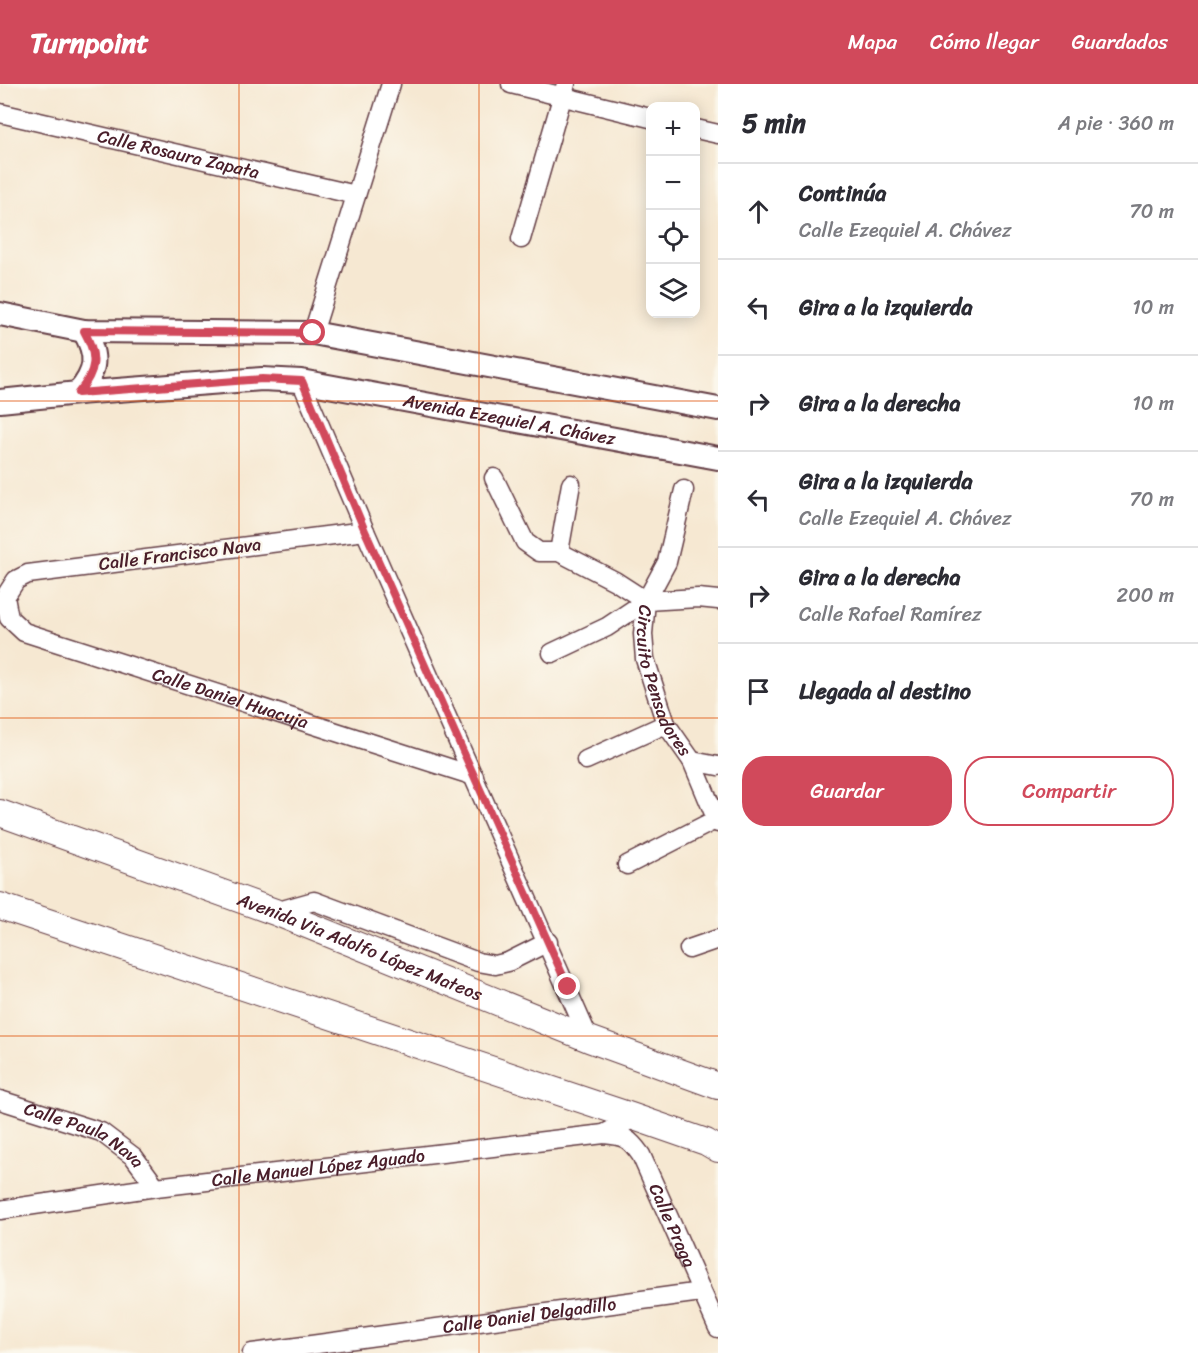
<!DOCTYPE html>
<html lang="es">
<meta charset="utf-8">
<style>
:root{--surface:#fff;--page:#f7f7f7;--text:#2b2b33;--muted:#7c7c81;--line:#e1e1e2;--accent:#d1495b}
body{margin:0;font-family:Sriracha,sans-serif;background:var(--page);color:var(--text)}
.controls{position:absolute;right:18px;top:18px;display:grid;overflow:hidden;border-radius:12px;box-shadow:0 3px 15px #0003}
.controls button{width:54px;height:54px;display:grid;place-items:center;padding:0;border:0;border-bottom:2px solid var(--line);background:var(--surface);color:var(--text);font:30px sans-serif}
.stop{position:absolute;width:18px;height:18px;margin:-14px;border:4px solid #d1495b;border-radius:50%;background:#fff}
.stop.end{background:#d1495b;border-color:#fff;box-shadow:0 2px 6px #0008}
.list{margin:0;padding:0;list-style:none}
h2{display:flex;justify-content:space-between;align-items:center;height:78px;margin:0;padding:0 24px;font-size:26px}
h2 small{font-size:20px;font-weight:400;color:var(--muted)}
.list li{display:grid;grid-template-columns:39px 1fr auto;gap:18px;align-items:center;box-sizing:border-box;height:96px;padding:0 24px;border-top:2px solid var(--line)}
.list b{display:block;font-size:22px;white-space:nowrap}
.list p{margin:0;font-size:20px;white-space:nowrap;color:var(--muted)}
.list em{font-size:20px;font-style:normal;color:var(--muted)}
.actions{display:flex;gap:12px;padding:18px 24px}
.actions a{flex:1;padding:14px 0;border:2px solid var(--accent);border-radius:24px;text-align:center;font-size:21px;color:var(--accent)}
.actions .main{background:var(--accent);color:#fff}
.icon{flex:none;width:33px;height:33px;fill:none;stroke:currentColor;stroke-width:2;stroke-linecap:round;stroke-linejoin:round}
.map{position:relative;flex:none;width:718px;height:1269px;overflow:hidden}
header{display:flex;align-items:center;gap:36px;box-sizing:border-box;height:84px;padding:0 30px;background:var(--accent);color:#fff}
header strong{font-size:28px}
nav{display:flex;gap:33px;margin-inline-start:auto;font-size:21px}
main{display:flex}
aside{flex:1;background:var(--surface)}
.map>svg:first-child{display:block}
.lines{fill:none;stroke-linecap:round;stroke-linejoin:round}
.minor-casing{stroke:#643d44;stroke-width:21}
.tertiary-casing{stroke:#643d44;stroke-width:26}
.secondary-casing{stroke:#643d44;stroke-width:28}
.minor{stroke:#fff;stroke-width:18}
.tertiary{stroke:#fff;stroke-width:22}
.secondary{stroke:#fff;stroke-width:26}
.route{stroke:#d1495b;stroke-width:8}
.grid{fill:none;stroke:#e0560e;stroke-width:1.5;stroke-opacity:0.55}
.labels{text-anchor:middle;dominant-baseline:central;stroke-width:4.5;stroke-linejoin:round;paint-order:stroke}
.street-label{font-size:18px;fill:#4a1f2b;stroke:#fbf7ec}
</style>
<header>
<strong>Turnpoint</strong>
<nav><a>Mapa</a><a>Cómo llegar</a><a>Guardados</a></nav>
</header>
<main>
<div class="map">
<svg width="718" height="1269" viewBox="0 0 718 1269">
<rect width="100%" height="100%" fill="#fbf7ec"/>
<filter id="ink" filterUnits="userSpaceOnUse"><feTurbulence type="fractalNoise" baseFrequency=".0167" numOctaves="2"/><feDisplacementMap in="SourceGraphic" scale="12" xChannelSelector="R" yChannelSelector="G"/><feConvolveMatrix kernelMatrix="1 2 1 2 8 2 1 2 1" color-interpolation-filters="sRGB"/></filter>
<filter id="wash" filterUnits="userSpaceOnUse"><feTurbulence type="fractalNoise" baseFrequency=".008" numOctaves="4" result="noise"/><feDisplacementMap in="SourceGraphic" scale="24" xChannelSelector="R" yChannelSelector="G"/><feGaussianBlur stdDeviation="1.35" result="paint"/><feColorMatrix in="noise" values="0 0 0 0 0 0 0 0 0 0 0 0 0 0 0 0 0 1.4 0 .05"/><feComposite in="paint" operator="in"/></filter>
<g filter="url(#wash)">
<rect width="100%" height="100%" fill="#f6e8d2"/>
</g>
<g filter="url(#ink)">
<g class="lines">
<!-- minor casing -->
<g class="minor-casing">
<g id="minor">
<path d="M511 0 650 34"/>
<path id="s1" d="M0 29 356 111"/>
<path d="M696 45 718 50"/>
<path d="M521 155 566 0"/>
<path d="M313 249 391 0"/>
<path d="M301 297 365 447 589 955"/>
<path d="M494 394 525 458 539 468H559L615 497 646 517"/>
<path id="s2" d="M684 406 667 478 646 517 643 550 645 575 666 640 692 677 718 739"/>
<path id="s3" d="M365 447 28 490 16 496 5 513 9 534 24 548 474 692"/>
<path d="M559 468 571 400"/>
<path d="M552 569 607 543 646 517 698 514 718 516"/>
<path d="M586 676 666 640"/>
<path d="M692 677 718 682"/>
<path d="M627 781 717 735"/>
<path d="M275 828 314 817 478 878 495 881 508 878 548 858"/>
<path d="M689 865 718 855"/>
<path id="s4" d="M0 1016 101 1048 134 1073 156 1103"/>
<path id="s5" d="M604 1050C625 1052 629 1054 641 1071L718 1244"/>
<path id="s6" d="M0 1126 156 1103 604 1050 625 1039 631 1032"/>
<path id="s7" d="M252 1269 701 1208"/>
</g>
</g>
<!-- tertiary casing -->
<g class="tertiary-casing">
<g id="tertiary">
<path d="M0 230 84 247 313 249 718 325"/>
<path d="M78 309C97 287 98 272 84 247"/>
<path id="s8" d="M0 317 78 309 262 295 301 297 718 374"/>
</g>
</g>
<!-- secondary casing -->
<g class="secondary-casing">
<g id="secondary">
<path id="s9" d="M0 729 275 828 589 955 718 1002"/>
<path d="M0 822 631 1032 706 1058 718 1065"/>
</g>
</g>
<!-- minor -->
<use href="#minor" class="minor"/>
<!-- tertiary -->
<use href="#tertiary" class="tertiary"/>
<!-- secondary -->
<use href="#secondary" class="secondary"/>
</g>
</g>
<g class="lines" filter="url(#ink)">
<!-- route -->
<path class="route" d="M313 249 84 247C98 272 97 287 78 309L262 295 302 297 365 447 568 903"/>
</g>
<!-- grid -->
<path class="grid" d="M239 0V1269M479 0V1269M0 317H718M0 634H718M0 952H718"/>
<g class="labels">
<!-- street labels -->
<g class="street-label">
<text stroke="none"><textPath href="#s1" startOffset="183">Calle Rosaura Zapata</textPath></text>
<text stroke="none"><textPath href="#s8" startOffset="514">Avenida Ezequiel A. Chávez</textPath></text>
<text transform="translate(180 470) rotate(-7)">Calle Francisco Nava</text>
<text stroke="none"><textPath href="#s2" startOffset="202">Circuito Pensadores</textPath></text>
<text stroke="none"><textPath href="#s3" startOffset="632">Calle Daniel Huacuja</textPath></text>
<text stroke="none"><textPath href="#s9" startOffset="384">Avenida Via Adolfo López Mateos</textPath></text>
<text stroke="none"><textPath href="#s4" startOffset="92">Calle Paula Nava</textPath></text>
<text stroke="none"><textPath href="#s6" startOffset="321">Calle Manuel López Aguado</textPath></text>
<text stroke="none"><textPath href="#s5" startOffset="122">Calle Praga</textPath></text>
<text stroke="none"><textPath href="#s7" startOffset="280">Calle Daniel Delgadillo</textPath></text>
</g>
</g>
</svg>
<div class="controls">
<button>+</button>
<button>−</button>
<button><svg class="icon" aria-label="locate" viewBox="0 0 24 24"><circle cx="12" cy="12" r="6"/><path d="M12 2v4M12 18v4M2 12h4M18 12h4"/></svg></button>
<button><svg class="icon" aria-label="layers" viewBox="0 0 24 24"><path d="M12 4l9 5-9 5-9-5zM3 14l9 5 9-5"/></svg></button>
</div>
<div class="stop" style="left:313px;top:249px"></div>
<div class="stop end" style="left:568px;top:903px"></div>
</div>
<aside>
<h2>5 min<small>A pie · 360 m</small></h2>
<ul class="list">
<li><svg class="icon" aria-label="ahead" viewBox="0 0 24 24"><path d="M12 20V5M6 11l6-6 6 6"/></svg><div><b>Continúa</b><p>Calle Ezequiel A. Chávez</p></div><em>70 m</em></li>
<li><svg class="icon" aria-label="left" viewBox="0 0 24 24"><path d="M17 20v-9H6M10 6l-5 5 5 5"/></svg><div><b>Gira a la izquierda</b></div><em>10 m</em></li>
<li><svg class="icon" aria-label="right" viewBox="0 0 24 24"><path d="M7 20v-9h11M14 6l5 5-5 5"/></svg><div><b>Gira a la derecha</b></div><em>10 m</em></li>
<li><svg class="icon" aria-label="left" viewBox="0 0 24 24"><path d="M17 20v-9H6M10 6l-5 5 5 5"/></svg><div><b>Gira a la izquierda</b><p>Calle Ezequiel A. Chávez</p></div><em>70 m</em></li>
<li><svg class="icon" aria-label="right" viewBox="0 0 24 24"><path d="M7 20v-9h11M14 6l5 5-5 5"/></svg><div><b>Gira a la derecha</b><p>Calle Rafael Ramírez</p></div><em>200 m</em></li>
<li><svg class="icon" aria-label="arrive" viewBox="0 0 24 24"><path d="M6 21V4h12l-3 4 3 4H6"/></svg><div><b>Llegada al destino</b></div></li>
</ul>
<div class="actions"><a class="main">Guardar</a><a>Compartir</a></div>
</aside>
</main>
